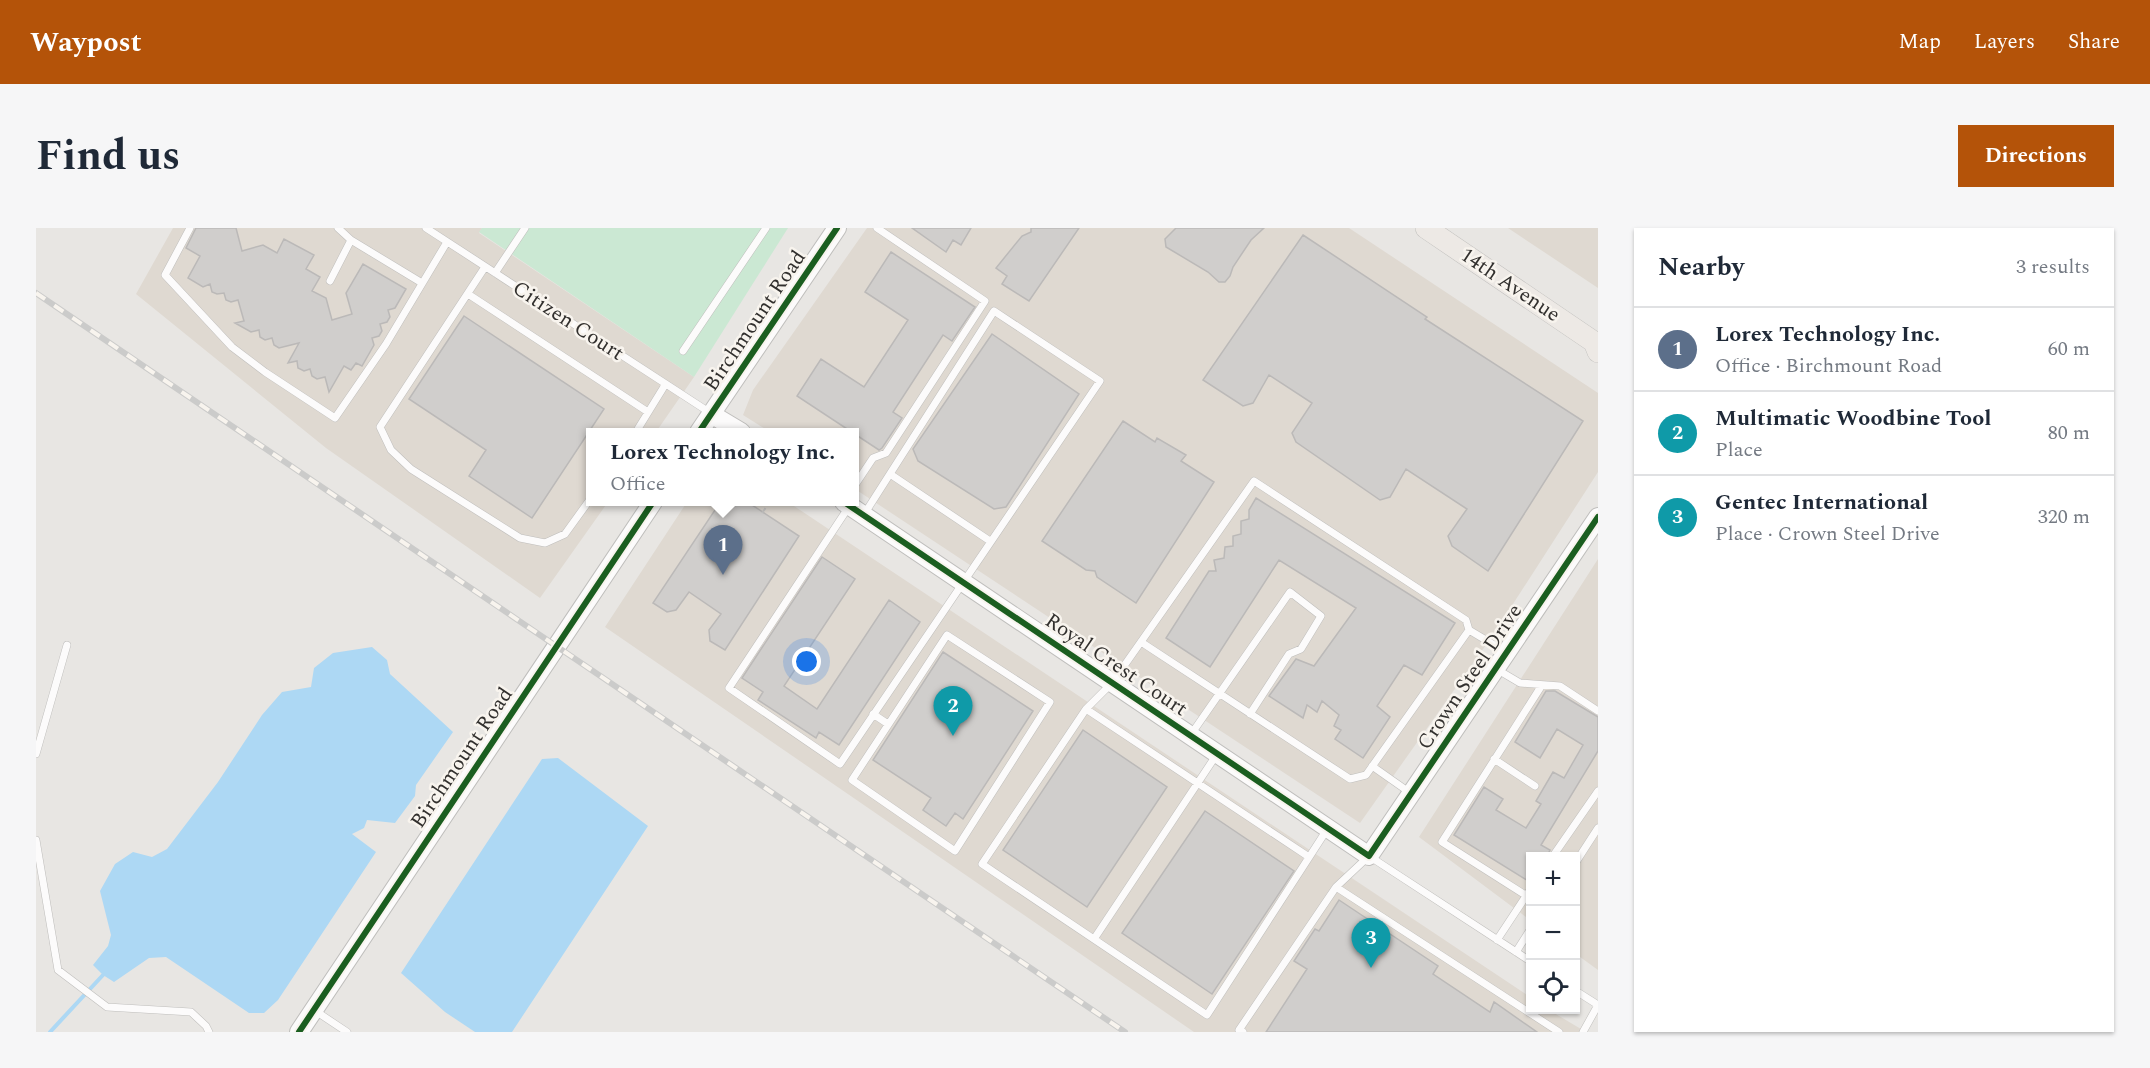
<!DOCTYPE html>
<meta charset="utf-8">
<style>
:root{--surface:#fff;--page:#f6f6f7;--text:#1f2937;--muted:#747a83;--line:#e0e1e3;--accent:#b45309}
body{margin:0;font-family:Spectral,serif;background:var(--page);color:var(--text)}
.controls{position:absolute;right:18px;bottom:18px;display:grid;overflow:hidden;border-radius:0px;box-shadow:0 2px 4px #0004}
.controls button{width:54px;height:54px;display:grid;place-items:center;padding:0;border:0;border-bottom:2px solid var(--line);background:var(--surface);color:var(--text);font:30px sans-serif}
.you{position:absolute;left:771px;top:434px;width:21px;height:21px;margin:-15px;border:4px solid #fff;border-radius:50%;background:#1a73e8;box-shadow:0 0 0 9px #1a73e833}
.badge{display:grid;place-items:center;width:39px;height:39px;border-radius:50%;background:var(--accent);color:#fff;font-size:20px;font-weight:700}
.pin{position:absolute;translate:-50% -50px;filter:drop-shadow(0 2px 3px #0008)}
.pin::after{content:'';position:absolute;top:32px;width:21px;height:18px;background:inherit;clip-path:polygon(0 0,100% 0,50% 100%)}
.popup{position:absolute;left:550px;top:200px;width:273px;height:78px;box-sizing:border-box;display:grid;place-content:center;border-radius:0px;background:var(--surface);filter:drop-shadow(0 2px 4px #0005);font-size:20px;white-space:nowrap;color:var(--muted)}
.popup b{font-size:22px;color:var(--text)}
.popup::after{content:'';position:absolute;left:50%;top:100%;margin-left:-12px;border:12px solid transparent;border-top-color:var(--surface)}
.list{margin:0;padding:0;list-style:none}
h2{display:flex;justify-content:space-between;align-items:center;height:78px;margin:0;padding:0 24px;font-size:26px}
h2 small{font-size:20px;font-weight:400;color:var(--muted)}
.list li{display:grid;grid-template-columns:39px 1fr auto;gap:18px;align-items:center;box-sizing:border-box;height:84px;padding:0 24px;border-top:2px solid var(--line)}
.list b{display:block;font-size:22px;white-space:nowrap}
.list p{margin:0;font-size:20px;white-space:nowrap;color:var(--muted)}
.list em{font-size:20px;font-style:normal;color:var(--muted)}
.icon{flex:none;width:33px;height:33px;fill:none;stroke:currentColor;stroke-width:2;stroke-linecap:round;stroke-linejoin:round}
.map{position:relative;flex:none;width:1562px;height:804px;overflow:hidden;border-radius:0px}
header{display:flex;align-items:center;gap:36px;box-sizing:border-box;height:84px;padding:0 30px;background:var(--accent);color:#fff}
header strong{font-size:28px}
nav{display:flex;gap:33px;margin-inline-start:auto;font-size:21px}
.intro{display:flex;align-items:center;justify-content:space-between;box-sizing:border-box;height:144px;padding:0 36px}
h1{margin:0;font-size:42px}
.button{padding:15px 27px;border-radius:0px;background:var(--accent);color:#fff;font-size:21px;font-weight:700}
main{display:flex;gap:36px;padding:0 36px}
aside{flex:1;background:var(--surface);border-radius:0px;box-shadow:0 2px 4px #0004}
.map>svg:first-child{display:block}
.built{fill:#dfd9d1}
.green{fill:#cbe8d3}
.water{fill:#add8f4}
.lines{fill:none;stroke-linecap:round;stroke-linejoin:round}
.stream{stroke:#add8f4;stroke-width:4}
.building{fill:#d0cecc;stroke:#bbb9b8;stroke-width:1.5}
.lane-casing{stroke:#bfbebc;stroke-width:8}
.secondary-casing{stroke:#bfbebc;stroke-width:20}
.primary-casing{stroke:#c2c1bf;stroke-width:22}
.path{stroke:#c6c5c4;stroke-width:2;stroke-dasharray:6 3;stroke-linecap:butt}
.lane{stroke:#fcfbfb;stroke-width:7}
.secondary{stroke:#fcfbfb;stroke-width:18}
.primary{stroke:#ede9e5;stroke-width:21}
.rail-casing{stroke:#cbcbca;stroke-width:6}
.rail{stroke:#f8f4ee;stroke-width:4;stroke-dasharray:11;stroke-linecap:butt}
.cycleway-casing{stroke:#f8f4ee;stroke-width:10}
.cycleway{stroke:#1b5e20;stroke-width:6}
.labels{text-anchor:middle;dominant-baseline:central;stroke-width:5;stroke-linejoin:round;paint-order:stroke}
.street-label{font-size:21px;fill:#32302e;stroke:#f8f4ee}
</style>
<header>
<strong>Waypost</strong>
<nav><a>Map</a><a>Layers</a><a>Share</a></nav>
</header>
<div class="intro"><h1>Find us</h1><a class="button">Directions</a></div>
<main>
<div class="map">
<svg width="1562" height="804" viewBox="0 0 1562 804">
<rect width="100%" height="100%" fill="#e8e6e3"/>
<!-- built -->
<path class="built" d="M137 0H446L443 5 658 149 620 204H555V274H572L504 370 290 220 100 66Z
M831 0H1313L1562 165V244L1457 407 1324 595 819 261V204H734L707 187 717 162Z
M1472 0H1562V60Z
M651 274H752L1494 769V782H1513L1550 804H1158L569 399Z
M1562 331V742L1540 726V628H1494V692L1383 609Z"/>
<!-- green -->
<path class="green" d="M446 0H752L658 149 443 4Z"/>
<!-- water -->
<path class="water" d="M336 419 351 432 354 446 417 504 380 557 379 568 359 595 331 592 328 600 316 606 340 624 242 772 228 785H213L130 729 113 730 78 754 67 747 57 737 72 718 75 707 64 663 79 636 97 624 116 629 131 621 182 554 226 487 246 464 275 459 278 440 297 425Z
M522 530 612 598 476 804H439L409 784 365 745 506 531Z"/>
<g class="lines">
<!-- stream -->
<path class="stream" d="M14 804 67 747"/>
</g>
<!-- building -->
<path class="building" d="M160 0H200L206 23 227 17 241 25 248 11 278 27 270 41 284 49 276 63 290 70 296 92 316 86 310 65 327 36 370 61 359 80 352 82 354 89 351 94 344 96 346 103 343 108 336 110 338 117 326 138 320 135 315 142 308 138 293 164 289 149 281 151 276 148 274 141 268 143 262 140 261 133 252 135 263 115 243 120 238 117 236 110 229 112 224 109 223 102 215 104 199 95 208 93 202 72 195 74 190 72 188 65 181 66 176 64 174 56 167 59 152 50 164 28 150 20Z
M876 0H935L925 17 917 12 910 24Z
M995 0H1043L993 73 966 56 971 48 960 40 986 8 995 4Z
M1140 0H1228L1215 12 1197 39 1194 48 1189 54H1183L1172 44 1130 19 1129 11Z
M1267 7 1391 89 1389 91 1547 193 1452 343 1416 318 1412 308 1431 281 1370 241 1354 269 1344 272 1260 214 1256 205 1276 175 1233 147 1217 175 1207 178 1167 152Z
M855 24 939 79 916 113 907 107 857 184 866 190 846 220 843 222 761 168 785 131 828 159 872 92 829 64Z
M428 88 568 181 496 290 433 248 450 222 373 171Z
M956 106 1043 166 970 279 958 281 882 233 877 221Z
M1087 193 1119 214 1121 210 1150 227 1145 233 1178 254 1100 375 1061 349 1059 343 1050 342 1006 313Z
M1220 270 1419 395 1386 447 1368 437 1341 478 1354 489 1327 530 1299 511 1305 502 1298 498 1303 487 1286 473 1281 484 1271 477 1267 490 1233 468 1260 431 1278 438 1320 380 1243 332 1174 439 1130 410 1173 343H1180L1178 332 1188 330 1189 319 1197 318V308L1205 306V293L1213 291V282Z
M685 273H710L763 308 689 422 674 413 673 402 685 386 653 364 640 382 631 384 617 375Z
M786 329 819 351 748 458 781 481 853 372 884 394 803 517 783 504 780 510 722 472 727 464 706 450Z
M907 424 997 483 927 591 919 585 910 598 887 582 895 570 837 532Z
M1510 463H1519L1562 489V523L1505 617 1514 622 1511 628H1494V654L1418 607 1448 559 1467 571 1460 582 1490 600 1505 576 1500 573 1517 544 1528 550 1547 517 1521 501 1504 530 1479 514Z
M1047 502 1131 559 1051 679 967 622Z
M1169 583 1258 643 1176 766 1086 705Z
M1303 672 1402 738 1397 746 1454 784 1458 774 1501 804H1230L1271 741 1258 733 1279 701 1283 703Z"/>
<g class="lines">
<!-- lane casing -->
<g class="lane-casing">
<path id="lane" d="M154 0 129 47 196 119 229 144 299 190 350 116 411 14
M302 0 315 12 386 55
M390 0 673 184
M449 39 344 199 355 222 375 241 484 310 509 315 529 306 555 270
M459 45 489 0
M294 53 315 12
M432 66 612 184
M647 123 730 0
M600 204 629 157
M854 246 954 313
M819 257 837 230 850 225 949 73 841 0
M812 280 693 460 804 536 1064 153 958 83 829 285
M911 407 1014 474 919 623 816 552Z
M1105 414 1314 551 1330 547 1433 402 1470 424
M1462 442 1484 455 1524 458 1562 483
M1050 481 1076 455 1218 253 1430 392 1433 402
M837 486 852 496
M1156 505 1254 364 1285 388 1265 421 1253 426 1214 486
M0 526 31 417
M1458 531 1499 558
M1336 538 1373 564
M0 612 22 742 71 779 155 784 170 798 173 804
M1517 628 1562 563
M1273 629 1050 481 946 636 1171 787 1292 600
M1540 634 1562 600
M1300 659 1333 628 1494 733
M1491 668 1406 614 1506 457
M1058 711 1181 526
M1461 712 1494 662
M1480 724 1494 702
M1540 763 1562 777
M278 782 311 804
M1207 804 1203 802 1300 659 1523 804
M1547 804 1562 777"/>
</g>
<!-- secondary casing -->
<g class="secondary-casing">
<path id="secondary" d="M675 186 705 204
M663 204 801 0
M808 274 1333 628 1562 289
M263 804 617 274"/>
</g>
<!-- primary casing -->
<g class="primary-casing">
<path id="primary" d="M1390 0 1558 114 1562 124"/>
</g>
<!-- path -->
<path class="path" d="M726 285 734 274"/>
<!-- lane -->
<use href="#lane" class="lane"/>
<!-- secondary -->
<use href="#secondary" class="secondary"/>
<!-- primary -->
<use href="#primary" class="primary"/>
<!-- rail casing -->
<g class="rail-casing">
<path id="rail" d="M0 65 1089 804"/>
</g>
<!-- rail -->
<use href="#rail" class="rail"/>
<!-- cycleway casing -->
<g class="cycleway-casing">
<path id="cycleway" d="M663 204 801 0
M808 274 1333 628 1562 289
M263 804 617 274"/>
</g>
<!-- cycleway -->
<use href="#cycleway" class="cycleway"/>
</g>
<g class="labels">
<!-- street labels -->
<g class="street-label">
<text transform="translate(1474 57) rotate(34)">14th Avenue</text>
<text transform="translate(532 93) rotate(33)">Citizen Court</text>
<text transform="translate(719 93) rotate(-56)">Birchmount Road</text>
<text transform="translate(1080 437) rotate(34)">Royal Crest Court</text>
<text transform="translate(1434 449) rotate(-56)">Crown Steel Drive</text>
<text transform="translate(426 530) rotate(-56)">Birchmount Road</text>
</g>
</g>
</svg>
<div class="controls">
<button>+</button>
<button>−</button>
<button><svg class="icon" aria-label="locate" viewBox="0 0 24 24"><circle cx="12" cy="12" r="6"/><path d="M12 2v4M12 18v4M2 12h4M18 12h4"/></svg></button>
</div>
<div class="you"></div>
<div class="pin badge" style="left:687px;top:347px;background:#5c6f8a">1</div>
<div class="popup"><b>Lorex Technology Inc.</b>Office</div>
<div class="pin badge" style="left:917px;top:508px;background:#0f9aa8">2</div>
<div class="pin badge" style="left:1335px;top:740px;background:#0f9aa8">3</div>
</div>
<aside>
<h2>Nearby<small>3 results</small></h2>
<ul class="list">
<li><span class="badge" style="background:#5c6f8a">1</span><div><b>Lorex Technology Inc.</b><p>Office · Birchmount Road</p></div><em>60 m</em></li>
<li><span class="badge" style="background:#0f9aa8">2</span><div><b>Multimatic Woodbine Tool</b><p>Place</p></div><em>80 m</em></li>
<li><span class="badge" style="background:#0f9aa8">3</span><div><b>Gentec International</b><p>Place · Crown Steel Drive</p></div><em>320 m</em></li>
</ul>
</aside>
</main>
